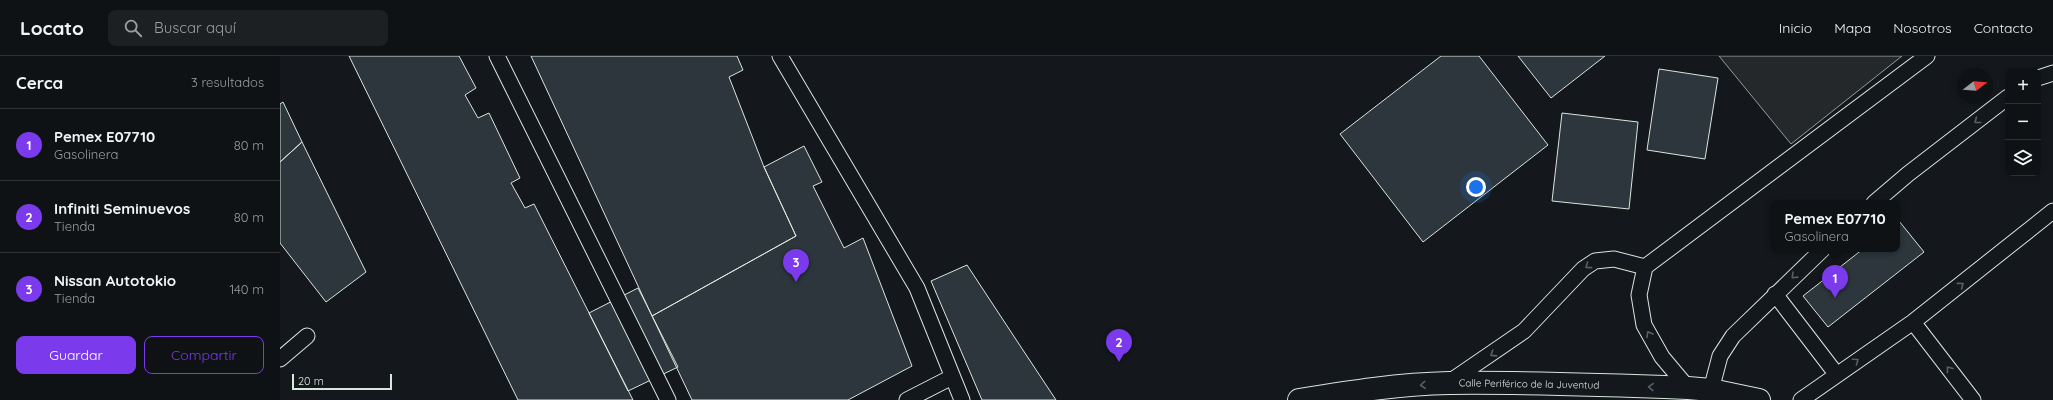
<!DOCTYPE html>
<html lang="es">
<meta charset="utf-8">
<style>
:root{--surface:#0f1215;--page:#1d2022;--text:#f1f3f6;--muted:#9b9ea0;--line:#2f3234;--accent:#7c3aed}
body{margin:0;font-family:Quicksand,sans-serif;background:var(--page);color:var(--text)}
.controls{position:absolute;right:12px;top:12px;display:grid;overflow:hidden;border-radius:8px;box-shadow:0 2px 6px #0003}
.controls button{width:36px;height:36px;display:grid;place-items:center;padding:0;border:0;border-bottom:1px solid var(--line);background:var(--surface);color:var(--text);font:20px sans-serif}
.compass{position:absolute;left:1677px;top:12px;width:36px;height:36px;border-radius:50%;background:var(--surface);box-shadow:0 2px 6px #0003;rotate:73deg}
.scale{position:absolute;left:12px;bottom:10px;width:100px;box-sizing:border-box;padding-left:4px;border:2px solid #d8e6dc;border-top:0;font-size:11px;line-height:14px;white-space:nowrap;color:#d8e6dc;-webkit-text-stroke:3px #14181c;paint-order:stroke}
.you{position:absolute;left:1196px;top:131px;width:14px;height:14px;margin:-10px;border:3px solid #fff;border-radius:50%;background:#1a73e8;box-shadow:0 0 0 6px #1a73e833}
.badge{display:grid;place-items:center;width:26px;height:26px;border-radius:50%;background:var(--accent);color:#fff;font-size:13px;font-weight:700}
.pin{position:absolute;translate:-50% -33px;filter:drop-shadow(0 1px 2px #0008)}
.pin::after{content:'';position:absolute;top:21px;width:14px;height:12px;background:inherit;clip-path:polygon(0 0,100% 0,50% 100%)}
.popup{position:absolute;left:1490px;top:144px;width:130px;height:52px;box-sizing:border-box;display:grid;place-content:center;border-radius:8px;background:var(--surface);filter:drop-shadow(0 1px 3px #0005);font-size:13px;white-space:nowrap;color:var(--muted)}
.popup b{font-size:15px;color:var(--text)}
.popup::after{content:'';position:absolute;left:50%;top:100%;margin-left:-8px;border:8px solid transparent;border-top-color:var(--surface)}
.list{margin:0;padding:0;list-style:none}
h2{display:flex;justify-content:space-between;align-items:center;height:52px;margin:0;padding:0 16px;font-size:17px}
h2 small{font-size:13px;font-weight:400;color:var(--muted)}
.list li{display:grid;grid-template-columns:26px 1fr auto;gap:12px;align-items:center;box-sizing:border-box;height:72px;padding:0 16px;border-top:1px solid var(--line)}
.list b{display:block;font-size:15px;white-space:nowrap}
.list p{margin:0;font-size:13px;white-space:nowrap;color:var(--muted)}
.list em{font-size:13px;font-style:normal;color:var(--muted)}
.actions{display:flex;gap:8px;padding:12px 16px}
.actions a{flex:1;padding:9px 0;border:1px solid var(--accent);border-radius:8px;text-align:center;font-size:14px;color:var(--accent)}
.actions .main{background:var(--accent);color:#fff}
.icon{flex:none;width:22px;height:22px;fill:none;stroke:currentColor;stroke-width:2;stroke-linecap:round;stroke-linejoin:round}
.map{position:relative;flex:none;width:1773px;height:344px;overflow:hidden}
header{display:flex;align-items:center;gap:24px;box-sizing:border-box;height:56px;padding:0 20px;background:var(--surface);border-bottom:1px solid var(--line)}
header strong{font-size:19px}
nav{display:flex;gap:22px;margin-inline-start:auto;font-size:14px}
.search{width:280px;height:36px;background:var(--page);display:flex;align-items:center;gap:10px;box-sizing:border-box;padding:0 14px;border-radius:8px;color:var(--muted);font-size:15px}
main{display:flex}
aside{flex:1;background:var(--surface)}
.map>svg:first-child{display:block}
.parking{fill:#24282b;stroke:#939e99}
.building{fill:#2c363c;stroke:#d8e6dc}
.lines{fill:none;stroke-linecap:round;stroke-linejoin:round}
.lane-casing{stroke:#d8e6dc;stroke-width:17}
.secondary-casing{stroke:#d8e6dc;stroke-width:24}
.lane{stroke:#14181c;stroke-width:15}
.secondary{stroke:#14181c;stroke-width:22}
.oneway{stroke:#59605f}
.labels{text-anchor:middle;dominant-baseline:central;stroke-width:3;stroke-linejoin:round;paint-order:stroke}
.street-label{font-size:10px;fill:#d8e6dc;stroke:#14181c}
</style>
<header>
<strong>Locato</strong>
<div class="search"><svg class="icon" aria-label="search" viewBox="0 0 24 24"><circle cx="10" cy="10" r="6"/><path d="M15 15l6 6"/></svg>Buscar aquí</div>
<nav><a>Inicio</a><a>Mapa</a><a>Nosotros</a><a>Contacto</a></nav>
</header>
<main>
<aside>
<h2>Cerca<small>3 resultados</small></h2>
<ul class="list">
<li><span class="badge">1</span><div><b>Pemex E07710</b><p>Gasolinera</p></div><em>80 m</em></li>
<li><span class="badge">2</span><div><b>Infiniti Seminuevos</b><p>Tienda</p></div><em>80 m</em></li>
<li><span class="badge">3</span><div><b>Nissan Autotokio</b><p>Tienda</p></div><em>140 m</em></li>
</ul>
<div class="actions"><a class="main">Guardar</a><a>Compartir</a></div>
</aside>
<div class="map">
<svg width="1773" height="344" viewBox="0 0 1773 344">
<rect width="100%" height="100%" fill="#14181c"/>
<!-- parking -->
<path class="parking" d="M1439 0H1622L1511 88Z"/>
<!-- building -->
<path class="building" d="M69 0H179L196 32 185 39 198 62 209 57 240 122 231 127 245 152 254 148 353 344H238Z
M251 0H457L463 14 449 21 484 111 516 180 372 260Z
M1161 0H1199L1268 89 1143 186 1060 78Z
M1238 0H1325L1271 42Z
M1379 13 1438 22 1425 103 1367 94Z
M3 46 22 86 0 106V48Z
M1282 57 1358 66 1349 153 1272 145Z
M22 86 86 216 46 246 0 187V106Z
M524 90 542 126 533 130 564 192 583 182 632 310 568 344H412L372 260 516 180 484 111Z
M1619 165 1644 196 1548 271 1523 240 1583 193H1617V166Z
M687 209 735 282 776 344H702L651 225Z
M358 232 398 311 348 335 309 257Z"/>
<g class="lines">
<!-- lane casing -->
<g class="lane-casing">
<path id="lane" d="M217 0 388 344
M500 0 637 232 682 344
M1758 22 1773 17
M1594 147 1628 118 1728 41
M1365 211 1647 0
M1495 238 1557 319
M1633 266 1693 344
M0 303 27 280
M1168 327 1244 275 1303 213 1315 205 1334 203 1365 211 1359 239 1364 269 1382 301 1408 332
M1431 334 1440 300 1453 280 1543 193
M627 344 672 321
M1521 344 1633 266 1773 155"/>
</g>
<!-- secondary casing -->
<g class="secondary-casing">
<path id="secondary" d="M1019 344C1069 336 1119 328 1169 327 1249 326 1329 329 1408 332L1431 334 1479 344"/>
</g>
<!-- lane -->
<use href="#lane" class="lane"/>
<!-- secondary -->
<use href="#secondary" class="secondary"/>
</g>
<!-- one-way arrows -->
<defs><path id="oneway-chevron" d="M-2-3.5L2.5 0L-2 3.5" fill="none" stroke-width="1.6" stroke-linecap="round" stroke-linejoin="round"/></defs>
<g class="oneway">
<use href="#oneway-chevron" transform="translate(1697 65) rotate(142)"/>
<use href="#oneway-chevron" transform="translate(1308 210) rotate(144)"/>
<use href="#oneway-chevron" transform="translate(1514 220) rotate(136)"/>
<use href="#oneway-chevron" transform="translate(1681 229) rotate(-37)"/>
<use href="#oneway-chevron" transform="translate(1369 278) rotate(-119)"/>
<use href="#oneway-chevron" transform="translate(1213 298) rotate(147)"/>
<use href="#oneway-chevron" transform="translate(1576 305) rotate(-35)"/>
<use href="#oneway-chevron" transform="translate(1669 313) rotate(-127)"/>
<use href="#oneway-chevron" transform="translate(1143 329) rotate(175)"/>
<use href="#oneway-chevron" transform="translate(1371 331) rotate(-178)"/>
</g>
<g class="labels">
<!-- street labels -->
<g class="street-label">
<text transform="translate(1249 328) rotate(1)">Calle Periférico de la Juventud</text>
</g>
</g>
</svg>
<div class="controls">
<button>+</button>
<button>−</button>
<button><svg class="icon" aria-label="layers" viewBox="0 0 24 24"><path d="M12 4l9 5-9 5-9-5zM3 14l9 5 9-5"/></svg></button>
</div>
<svg class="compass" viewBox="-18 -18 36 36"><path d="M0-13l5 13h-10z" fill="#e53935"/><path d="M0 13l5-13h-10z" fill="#9b9ea0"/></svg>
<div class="scale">20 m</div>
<div class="you"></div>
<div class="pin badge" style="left:1555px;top:242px">1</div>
<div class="popup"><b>Pemex E07710</b>Gasolinera</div>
<div class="pin badge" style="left:839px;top:306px">2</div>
<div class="pin badge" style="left:516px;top:226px">3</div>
</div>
</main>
